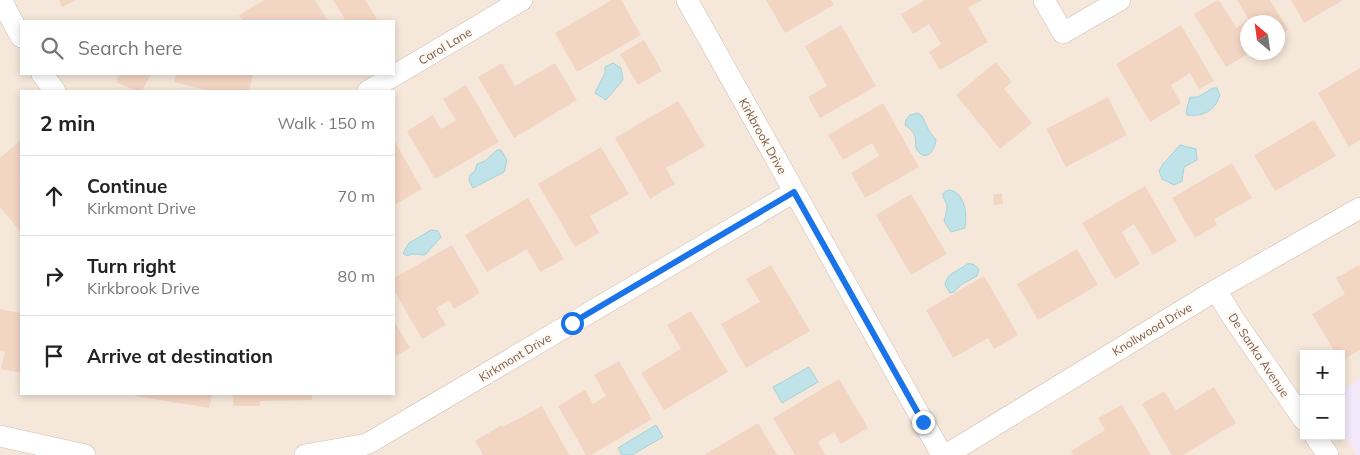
<!DOCTYPE html>
<meta charset="utf-8">
<style>
:root{--surface:#fff;--page:#f2f2f2;--text:#222;--muted:#767676;--line:#e0e0e0}
body{margin:0;font-family:Mulish,sans-serif;background:var(--page);color:var(--text)}
.controls{position:absolute;right:15px;bottom:15px;display:grid;overflow:hidden;border-radius:0px;box-shadow:0 2px 8px #0003}
.controls button{width:45px;height:45px;display:grid;place-items:center;padding:0;border:0;border-bottom:1px solid var(--line);background:var(--surface);color:var(--text);font:25px sans-serif}
.compass{position:absolute;left:1240px;top:15px;width:45px;height:45px;border-radius:50%;background:var(--surface);box-shadow:0 2px 8px #0003;rotate:331deg}
.stop{position:absolute;width:15px;height:15px;margin:-11px;border:4px solid #1a73e8;border-radius:50%;background:#fff}
.stop.end{background:#1a73e8;border-color:#fff;box-shadow:0 1px 5px #0008}
.list{margin:0;padding:0;list-style:none}
h2{display:flex;justify-content:space-between;align-items:center;height:65px;margin:0;padding:0 20px;font-size:21px}
h2 small{font-size:16px;font-weight:400;color:var(--muted)}
.list li{display:grid;grid-template-columns:32px 1fr auto;gap:15px;align-items:center;box-sizing:border-box;height:80px;padding:0 20px;border-top:1px solid var(--line)}
.list b{display:block;font-size:19px;white-space:nowrap}
.list p{margin:0;font-size:16px;white-space:nowrap;color:var(--muted)}
.list em{font-size:16px;font-style:normal;color:var(--muted)}
.icon{flex:none;width:28px;height:28px;fill:none;stroke:currentColor;stroke-width:2;stroke-linecap:round;stroke-linejoin:round}
.map{position:relative;flex:none;width:1360px;height:455px;overflow:hidden}
.search{position:absolute;background:var(--surface);box-shadow:0 2px 8px #0003;left:20px;top:20px;width:375px;height:55px;display:flex;align-items:center;gap:12px;box-sizing:border-box;padding:0 18px;border-radius:0px;color:var(--muted);font-size:19px}
.panel{position:absolute;background:var(--surface);box-shadow:0 2px 8px #0003;left:20px;top:90px;width:375px;height:305px;border-radius:0px}
.map>svg:first-child{display:block}
.residential{fill:#f5e8da;fill-rule:evenodd}
.education{fill:#f3e8fa}
.water{fill:#bfe3e8;stroke:#a5d3da}
.building{fill:#f3d5c3}
.lines{fill:none;stroke-linecap:round;stroke-linejoin:round}
.minor-casing{stroke:#d1beb0;stroke-width:22}
.minor{stroke:#fff;stroke-width:21}
.route{stroke:#1a73e8;stroke-width:6}
.labels{text-anchor:middle;dominant-baseline:central;stroke-width:5;stroke-linejoin:round;paint-order:stroke}
.street-label{font-size:12px;fill:#7a5c4d;stroke:#fffaf3}
</style>
<div class="map">
<svg width="1360" height="455" viewBox="0 0 1360 455">
<rect width="100%" height="100%" fill="#fdf6ec"/>
<!-- residential -->
<path class="residential" d="M0 0H1360V455H0ZM21 21H394V74H21ZM1248 22H1278V52H1248ZM21 91H394V394H21ZM1304 354H1341V436H1304Z"/>
<!-- education -->
<path class="education" d="M1360 379V455H1356L1341 429V390Z"/>
<!-- water -->
<path class="water" d="M613 63 621 68 623 80 606 100 595 93 605 73V67Z
M1213 88H1217L1220 95C1215 111 1203 117 1187 115L1186 112 1190 97H1198Z
M918 113 922 116 929 131 936 140C935 150 926 163 917 150 914 145 917 139 914 134 912 130 908 127 905 125L906 120 910 115Z
M1180 145 1196 149 1197 160 1184 167 1182 181 1174 185 1162 179 1159 171 1163 164Z
M497 150H501L507 160 504 172 473 188 469 181 470 175 475 171 477 164 485 161Z
M950 190C966 194 967 215 965 228L951 232 944 221C945 217 947 211 947 207 947 200 936 193 950 190Z
M431 230 438 231 441 237 425 255C421 255 418 254 415 254 409 254 408 258 403 253L409 243Z
M967 264C973 263 976 265 979 270L977 276 962 284 954 292 950 293 945 285C947 272 958 272 967 264Z
M809 367 818 382 782 403 773 387Z
M656 425 663 437 632 455H622L618 448Z"/>
<!-- building -->
<path class="building" d="M59 0H76L62 7Z
M264 0H315L328 21H243L239 15Z
M333 0H365L378 21H346Z
M612 0H621L641 35 577 72 555 33Z
M766 0H831L834 5 785 33Z
M925 0H982L968 8 988 42 940 70 929 52 941 44 929 24 913 34 901 14Z
M1218 0H1219L1236 28 1249 20 1237 0H1270L1288 30 1278 37V22H1248V52H1251L1226 67 1194 14Z
M1291 0H1343L1304 23Z
M841 25 876 86 820 118 808 97 827 86 805 46Z
M1181 25 1214 81 1199 89 1190 73 1171 85 1181 103 1150 122 1116 64Z
M644 40 662 71 638 85 620 54Z
M996 62 1012 82 1004 89 1032 123 1000 149 956 95Z
M502 63 515 86 555 63 577 100 514 138 478 77Z
M1360 68V140L1349 147 1318 93Z
M120 74H151L142 91H136L116 82Z
M176 74H253L249 91H209L174 82Z
M466 85 499 142 435 179 407 131 433 115 441 129 456 120 443 99Z
M1108 97 1127 135 1066 167 1046 129Z
M678 101 705 146 666 168 675 184 650 199 615 138Z
M883 103 919 167 865 198 851 173 879 156 872 143 843 160 828 135Z
M1314 120 1336 156 1275 191 1254 155Z
M21 140V175L19 177 21 180V232L0 207V158Z
M394 140 422 189 394 205Z
M601 147 629 194 590 216 599 233 575 247 538 184Z
M1232 163 1252 198 1214 219 1217 225 1195 238 1172 198Z
M1145 186 1177 241 1153 255 1134 224 1122 232 1140 264 1115 279 1082 223Z
M911 194 947 254 911 275 876 215Z
M993 194H1002L1003 204 994 205Z
M528 198 564 259 540 272 527 249 487 272 465 235Z
M452 245 480 293 454 309 449 300 436 308 446 325 422 339 394 290V278Z
M1077 249 1098 285 1038 320 1017 284Z
M771 265 810 331 746 368 721 324 760 302 746 279Z
M1359 265 1360 267V350L1341 361V354H1336L1312 314 1345 294 1336 278Z
M984 276 1018 335 994 349 988 338 953 358 926 310Z
M0 309 21 313V373L1 369 5 352 0 351Z
M691 311 728 372 664 410 641 373 681 349 667 325Z
M394 321 410 348 394 357Z
M619 361 652 419 591 455H586L558 406 585 390 593 404 606 396 594 375Z
M839 379 868 428 841 444 834 432 818 442 825 455H795L773 418Z
M1214 387 1236 423 1183 455H1172L1142 404 1164 391 1176 410Z
M136 394H212L209 408 136 396Z
M233 394H312V400L260 401V406H233Z
M1122 405 1151 455H1073L1071 451 1105 430 1098 418Z
M542 406 569 455H483L475 441 502 425 503 427Z
M758 423 777 455H704Z"/>
<g class="lines">
<!-- minor casing -->
<g class="minor-casing">
<path id="minor" d="M1 0 21 37
M687 0 942 455
M1044 0 1063 33 1120 0
M42 74 55 91
M368 91 522 0
M1216 290 1233 318 1304 420
M0 436 85 455
M1315 436 1328 455
M305 455 367 444 794 192
M946 455 1216 290 1360 208"/>
</g>
<!-- minor -->
<use href="#minor" class="minor"/>
</g>
<g class="lines">
<!-- route -->
<path class="route" d="M572 323 794 192 923 422"/>
</g>
<g class="labels">
<!-- street labels -->
<g class="street-label">
<text transform="translate(445 46) rotate(-31)">Carol Lane</text>
<text transform="translate(763 136) rotate(61)">Kirkbrook Drive</text>
<text transform="translate(1152 329) rotate(-31)">Knollwood Drive</text>
<text transform="translate(1259 355) rotate(56)">De Sanka Avenue</text>
<text transform="translate(515 357) rotate(-31)">Kirkmont Drive</text>
</g>
</g>
</svg>
<div class="controls">
<button>+</button>
<button>−</button>
</div>
<svg class="compass" viewBox="-18 -18 36 36"><path d="M0-13l5 13h-10z" fill="#e53935"/><path d="M0 13l5-13h-10z" fill="#767676"/></svg>
<div class="stop" style="left:572px;top:323px"></div>
<div class="stop end" style="left:923px;top:422px"></div>
<div class="search"><svg class="icon" aria-label="search" viewBox="0 0 24 24"><circle cx="10" cy="10" r="6"/><path d="M15 15l6 6"/></svg>Search here</div>
<section class="panel">
<h2>2 min<small>Walk · 150 m</small></h2>
<ul class="list">
<li><svg class="icon" aria-label="ahead" viewBox="0 0 24 24"><path d="M12 20V5M6 11l6-6 6 6"/></svg><div><b>Continue</b><p>Kirkmont Drive</p></div><em>70 m</em></li>
<li><svg class="icon" aria-label="right" viewBox="0 0 24 24"><path d="M7 20v-9h11M14 6l5 5-5 5"/></svg><div><b>Turn right</b><p>Kirkbrook Drive</p></div><em>80 m</em></li>
<li><svg class="icon" aria-label="arrive" viewBox="0 0 24 24"><path d="M6 21V4h12l-3 4 3 4H6"/></svg><div><b>Arrive at destination</b></div></li>
</ul>
</section>
</div>
